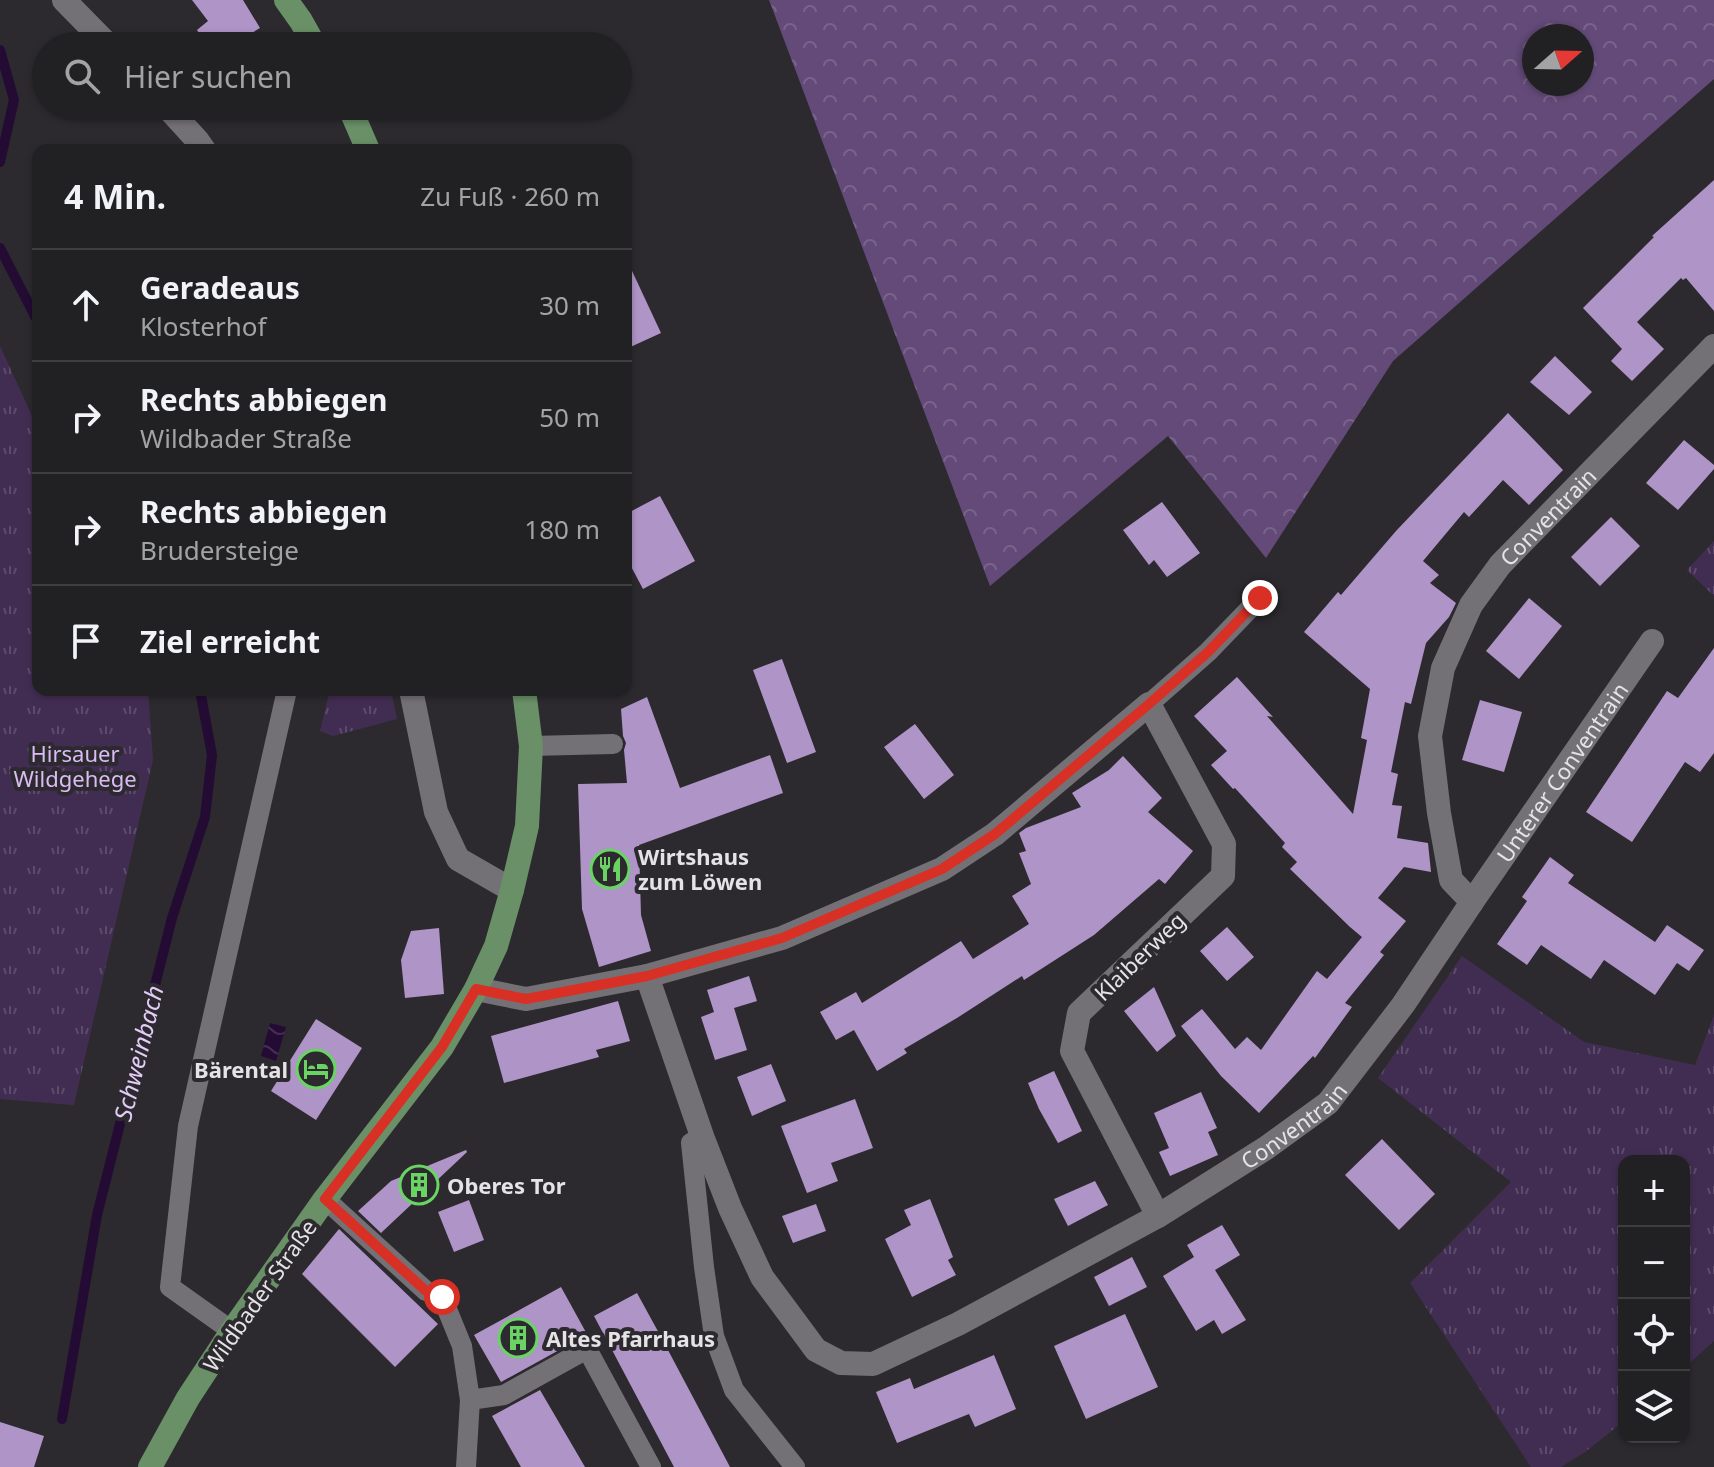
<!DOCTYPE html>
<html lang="de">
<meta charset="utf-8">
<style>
:root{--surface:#212022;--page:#2d2d2f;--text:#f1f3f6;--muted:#a2a3a5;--line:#3e3e40}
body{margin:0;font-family:"Noto Sans",sans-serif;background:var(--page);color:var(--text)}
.controls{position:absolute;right:24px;bottom:24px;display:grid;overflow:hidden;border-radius:16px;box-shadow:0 2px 6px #0004}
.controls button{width:72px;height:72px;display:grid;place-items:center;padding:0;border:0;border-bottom:2px solid var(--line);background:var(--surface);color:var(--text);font:40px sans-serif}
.compass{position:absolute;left:1522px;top:24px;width:72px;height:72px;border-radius:50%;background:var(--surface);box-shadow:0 2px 6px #0004;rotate:70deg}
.stop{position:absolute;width:24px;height:24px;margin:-18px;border:6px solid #d93025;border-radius:50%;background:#fff}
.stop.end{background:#d93025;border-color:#fff;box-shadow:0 2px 8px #0008}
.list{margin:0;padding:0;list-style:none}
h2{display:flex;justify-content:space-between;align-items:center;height:104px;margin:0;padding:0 32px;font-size:34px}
h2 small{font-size:26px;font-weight:400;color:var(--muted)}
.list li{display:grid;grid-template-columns:52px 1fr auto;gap:24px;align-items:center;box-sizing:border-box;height:112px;padding:0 32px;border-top:2px solid var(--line)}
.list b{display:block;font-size:30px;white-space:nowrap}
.list p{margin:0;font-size:26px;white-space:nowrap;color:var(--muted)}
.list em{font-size:26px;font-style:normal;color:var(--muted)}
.icon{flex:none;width:44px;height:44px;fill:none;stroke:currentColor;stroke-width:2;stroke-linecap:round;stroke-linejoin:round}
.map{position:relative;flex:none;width:1714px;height:1467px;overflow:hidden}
.search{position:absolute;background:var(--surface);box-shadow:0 2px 6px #0004;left:32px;top:32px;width:600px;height:88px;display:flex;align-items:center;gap:20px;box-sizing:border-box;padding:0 28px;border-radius:44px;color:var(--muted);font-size:30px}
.panel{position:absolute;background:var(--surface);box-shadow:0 2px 6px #0004;left:32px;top:144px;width:600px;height:552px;border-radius:16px}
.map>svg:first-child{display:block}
.grass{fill:url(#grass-tufts)}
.forest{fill:url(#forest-crowns);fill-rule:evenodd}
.water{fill:url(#water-waves)}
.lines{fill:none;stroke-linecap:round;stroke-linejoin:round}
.stream{stroke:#240b34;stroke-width:10}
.building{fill:#af94c7}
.lane{stroke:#747176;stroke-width:20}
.street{stroke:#747176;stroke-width:24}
.primary{stroke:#699067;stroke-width:24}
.route{stroke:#d93025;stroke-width:10}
.labels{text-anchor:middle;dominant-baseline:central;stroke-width:8;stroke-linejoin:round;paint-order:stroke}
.street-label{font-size:22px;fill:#e5e3e6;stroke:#2c2a2e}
.park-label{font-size:22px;fill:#dabbf6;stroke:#2c2a2e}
.poi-label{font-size:22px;font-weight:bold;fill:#e5e3e6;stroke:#2c2a2e;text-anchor:start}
.water-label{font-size:24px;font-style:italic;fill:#e4ccf9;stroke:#2c2a2e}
</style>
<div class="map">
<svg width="1714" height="1467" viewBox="0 0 1714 1467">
<defs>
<pattern id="grass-tufts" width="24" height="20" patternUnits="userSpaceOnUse" patternTransform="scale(2)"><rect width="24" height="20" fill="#422d52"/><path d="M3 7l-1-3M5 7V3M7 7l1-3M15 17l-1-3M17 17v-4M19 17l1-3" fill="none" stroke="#5d4b6b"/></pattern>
<pattern id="forest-crowns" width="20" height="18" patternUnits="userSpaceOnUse" patternTransform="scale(2)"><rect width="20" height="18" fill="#634a78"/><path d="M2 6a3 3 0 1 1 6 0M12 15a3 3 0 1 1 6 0" fill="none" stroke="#79648b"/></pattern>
<pattern id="water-waves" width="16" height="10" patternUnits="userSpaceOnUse" patternTransform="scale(2)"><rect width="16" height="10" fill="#240b34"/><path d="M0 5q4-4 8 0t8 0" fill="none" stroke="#442e51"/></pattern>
</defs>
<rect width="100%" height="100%" fill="#2c2a2e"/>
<!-- grass -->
<path class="grass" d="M0 346 38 429V690H148L153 760 74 1105 0 1099Z
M1714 541V596L1687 570Z
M330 690H391L397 719 333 736 320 731Z
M1462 956 1584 1042 1695 1065 1714 1015V1341L1684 1368V1161H1624V1421L1585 1452 1561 1467H1531L1410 1283 1511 1182 1378 1078Z"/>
<!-- forest -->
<path class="forest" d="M769 0H1714V79L1393 361 1266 558 1168 436 990 586ZM1534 36H1582V84H1534Z"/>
<!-- water -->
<path class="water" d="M270 1023 286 1027 276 1061 261 1056Z"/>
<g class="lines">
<!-- stream -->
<path class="stream" d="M0 50 14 100 0 162
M0 248 38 322
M62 1419 97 1215 172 918 205 817 212 755 200 690"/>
</g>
<!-- building -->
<path class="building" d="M192 0H243L260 28 230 46H207L197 30 208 21Z
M1714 180V311L1686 278 1683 280 1681 278 1637 322 1664 349 1632 381 1611 361 1622 349 1583 308 1654 237 1652 236Z
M626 258 661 333 626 349Z
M1555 356 1592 392 1569 415 1530 382Z
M1508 413 1563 470 1529 505 1503 480 1469 517 1464 512 1423 561 1439 575 1430 583 1456 603 1449 617 1426 643 1411 704 1405 702 1391 772 1398 774 1392 805 1402 806 1397 838 1428 843 1431 872 1404 867 1378 898 1406 921 1380 952 1384 955 1345 1003 1352 1007 1315 1058 1313 1056 1259 1113 1221 1076 1181 1026 1202 1009 1235 1049 1247 1037 1261 1050 1317 971 1327 979 1362 937 1375 948 1350 927 1290 869 1297 862 1282 847 1285 843 1235 788 1233 789 1211 765 1227 751 1194 716 1237 677 1273 717 1267 716 1353 814 1367 740 1361 738 1370 689 1304 632 1338 592 1341 595 1396 531Z
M1684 440 1714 465V469L1678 510 1646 483Z
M660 496 695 561 643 589 626 557V514Z
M1162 502 1200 553 1167 577 1154 560 1149 565 1123 530Z
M1611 517 1640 546 1600 586 1571 557Z
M1529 598 1562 626 1519 679 1486 651Z
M1714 648V753L1700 772 1685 762 1632 842 1586 812 1667 691 1678 698Z
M782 659 816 752 787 763 753 670Z
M647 697 680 788 770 755 783 793 639 845 641 915 651 951 599 967 582 909 578 784 627 783 624 750 626 743 623 736 621 709Z
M1480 700 1522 712 1504 772 1462 760Z
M915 724 954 775 924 799 884 747Z
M1123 756 1162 798 1148 812 1193 851 1165 884 1159 879 1094 935 1024 980 1022 976 957 1018 904 1049 907 1053 877 1071 854 1030 836 1040 820 1012 856 992 862 1003 961 941 973 959 1029 924 1012 896 1031 884 1019 853 1026 851 1019 833 1026 828 1081 807 1072 793 1109 770Z
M1550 857 1574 875 1568 883 1655 942 1667 925 1704 950 1689 971 1677 963 1655 995 1604 960 1591 979 1541 945 1527 965 1497 944 1527 901 1522 897Z
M1227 927 1254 957 1227 981 1200 951Z
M439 928 444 994 405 998 401 960 411 931Z
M749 976 757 1001 734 1008 747 1050 715 1060 701 1017 714 1012 707 990Z
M1154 987 1176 1036 1157 1052 1124 1011Z
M618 1001 630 1041 596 1050 599 1057 504 1083 491 1036Z
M316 1019 362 1048 316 1120 271 1091Z
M771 1064 786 1101 752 1116 737 1077Z
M1054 1071 1082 1131 1058 1143 1039 1109 1028 1083Z
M1201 1092 1217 1128 1208 1132 1218 1155 1170 1176 1159 1152 1169 1148 1154 1113Z
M855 1099 873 1148 831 1163 838 1181 807 1193 781 1126Z
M1382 1139 1435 1194 1399 1230 1345 1175Z
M466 1150 467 1152 381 1233 358 1211 391 1181Z
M1095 1181 1108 1205 1068 1226 1054 1199Z
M930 1199 953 1257 948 1260 956 1275 912 1297 885 1239 911 1225 904 1210Z
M469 1200 484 1240 454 1252 438 1212Z
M816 1204 826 1231 793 1243 782 1216Z
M1222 1225 1240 1255 1215 1270 1246 1320 1222 1334 1214 1320 1196 1331 1163 1276 1194 1257 1187 1245Z
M339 1229 438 1324 395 1367 302 1274Z
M1132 1257 1147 1287 1109 1306 1094 1277Z
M561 1287 588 1336 581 1338 501 1382 474 1335Z
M637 1293 660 1335 730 1467H674L594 1316Z
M1125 1314 1158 1387 1086 1419 1054 1346Z
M994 1355 1016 1409 975 1427 969 1414 897 1443 876 1392 910 1378 914 1389Z
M540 1390 585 1467H521L492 1416Z
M0 1422 44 1436 34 1467H0Z"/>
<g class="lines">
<!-- lane -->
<path class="lane" d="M1149 704 1208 652 1260 598
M531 746 613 744
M702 1136 691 1143 704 1267 714 1336 734 1390 795 1467
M325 1199 426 1291 442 1297 462 1346 470 1400 466 1467
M232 1331 170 1287 188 1126 287 690
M470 1400 504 1395 587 1349 651 1467"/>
<!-- street -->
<g class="street">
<path d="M64 0 109 46"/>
<path d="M166 106 197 140 204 150"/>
<path d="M411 690 436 812 458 859 512 890"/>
<path id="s1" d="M1472 902 1652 641"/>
<path id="s2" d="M647 976 702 1136 730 1208 762 1277 816 1350 841 1363 873 1364 958 1324 1158 1216 1266 1148 1328 1103 1403 1005 1472 902 1451 880 1439 813 1430 736 1443 668 1471 605 1500 565 1714 346"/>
<path d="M476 989 526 999 647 976 782 938 942 869 995 834 1149 704 1224 844 1223 876 1079 1013 1072 1051 1158 1216"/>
</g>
<!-- primary -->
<path class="primary" d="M286 0 301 21 315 46
M349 106 368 150
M150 1467 188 1398 232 1331 325 1199 442 1047 476 989 496 946 512 890 527 826 531 746 524 690"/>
</g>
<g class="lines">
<!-- route -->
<path class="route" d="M442 1297 426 1291 325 1199 442 1047 476 989 526 999 647 976 782 938 942 869 995 834 1149 704 1208 652 1260 598"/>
</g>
<!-- icons -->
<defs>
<g id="restaurant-ring" transform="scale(2)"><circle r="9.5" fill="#2c2a2e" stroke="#69d464" stroke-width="1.5"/><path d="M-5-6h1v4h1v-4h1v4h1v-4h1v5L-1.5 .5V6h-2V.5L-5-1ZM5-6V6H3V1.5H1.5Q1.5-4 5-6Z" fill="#69d464"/></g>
<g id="hotel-ring" transform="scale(2)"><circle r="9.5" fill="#2c2a2e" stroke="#69d464" stroke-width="1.5"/><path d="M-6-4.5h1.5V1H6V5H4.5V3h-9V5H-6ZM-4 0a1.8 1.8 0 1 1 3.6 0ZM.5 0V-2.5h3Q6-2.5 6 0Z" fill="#69d464"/></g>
<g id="building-ring" transform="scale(2)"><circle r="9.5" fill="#2c2a2e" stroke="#69d464" stroke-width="1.5"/><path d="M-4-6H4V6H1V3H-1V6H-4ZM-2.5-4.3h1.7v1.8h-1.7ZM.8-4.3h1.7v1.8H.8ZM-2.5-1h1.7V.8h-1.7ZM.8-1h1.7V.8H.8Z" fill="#69d464"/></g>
</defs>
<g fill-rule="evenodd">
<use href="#restaurant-ring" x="610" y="869"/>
<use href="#hotel-ring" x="316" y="1069"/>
<use href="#building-ring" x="419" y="1185"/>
<use href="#building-ring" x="518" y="1338"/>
</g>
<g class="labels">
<!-- street labels -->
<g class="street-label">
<text stroke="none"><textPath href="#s2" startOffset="1678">Conventrain</textPath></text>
<text stroke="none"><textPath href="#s1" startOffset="158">Unterer Conventrain</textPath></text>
<text transform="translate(1139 956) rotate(-44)">Klaiberweg</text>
<text stroke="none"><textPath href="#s2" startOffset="958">Conventrain</textPath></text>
<text transform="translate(259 1295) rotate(-55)">Wildbader Straße</text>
</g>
<!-- park labels -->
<g class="park-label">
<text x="75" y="753">Hirsauer<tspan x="75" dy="25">Wildgehege</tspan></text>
</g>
<!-- poi labels -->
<g class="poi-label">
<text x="638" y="856">Wirtshaus<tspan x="638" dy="25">zum Löwen</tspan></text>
<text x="288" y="1069" text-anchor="end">Bärental</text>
<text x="447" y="1185">Oberes Tor</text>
<text x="546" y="1338">Altes Pfarrhaus</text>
</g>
<!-- water labels -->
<g class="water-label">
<text transform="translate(138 1053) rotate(-76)">Schweinbach</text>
</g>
</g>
</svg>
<div class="controls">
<button>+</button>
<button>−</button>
<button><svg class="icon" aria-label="locate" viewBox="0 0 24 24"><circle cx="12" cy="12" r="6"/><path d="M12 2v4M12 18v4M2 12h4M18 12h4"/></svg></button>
<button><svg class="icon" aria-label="layers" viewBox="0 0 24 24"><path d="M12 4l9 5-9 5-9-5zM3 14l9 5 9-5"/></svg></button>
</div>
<svg class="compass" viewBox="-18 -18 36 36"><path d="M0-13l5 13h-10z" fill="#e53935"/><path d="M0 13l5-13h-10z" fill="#a2a3a5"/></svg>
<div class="stop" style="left:442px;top:1297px"></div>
<div class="stop end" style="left:1260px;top:598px"></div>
<div class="search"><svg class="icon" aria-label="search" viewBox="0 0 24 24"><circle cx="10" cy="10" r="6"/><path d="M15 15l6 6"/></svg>Hier suchen</div>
<section class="panel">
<h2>4 Min.<small>Zu Fuß · 260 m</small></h2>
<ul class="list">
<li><svg class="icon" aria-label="ahead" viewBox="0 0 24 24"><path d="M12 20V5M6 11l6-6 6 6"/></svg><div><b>Geradeaus</b><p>Klosterhof</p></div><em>30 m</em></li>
<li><svg class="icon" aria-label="right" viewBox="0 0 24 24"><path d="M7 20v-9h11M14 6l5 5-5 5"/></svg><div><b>Rechts abbiegen</b><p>Wildbader Straße</p></div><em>50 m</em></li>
<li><svg class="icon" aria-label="right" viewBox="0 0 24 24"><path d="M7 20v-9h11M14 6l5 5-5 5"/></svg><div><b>Rechts abbiegen</b><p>Brudersteige</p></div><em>180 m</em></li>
<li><svg class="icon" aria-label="arrive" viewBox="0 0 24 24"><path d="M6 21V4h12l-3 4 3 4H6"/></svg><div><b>Ziel erreicht</b></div></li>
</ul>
</section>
</div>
